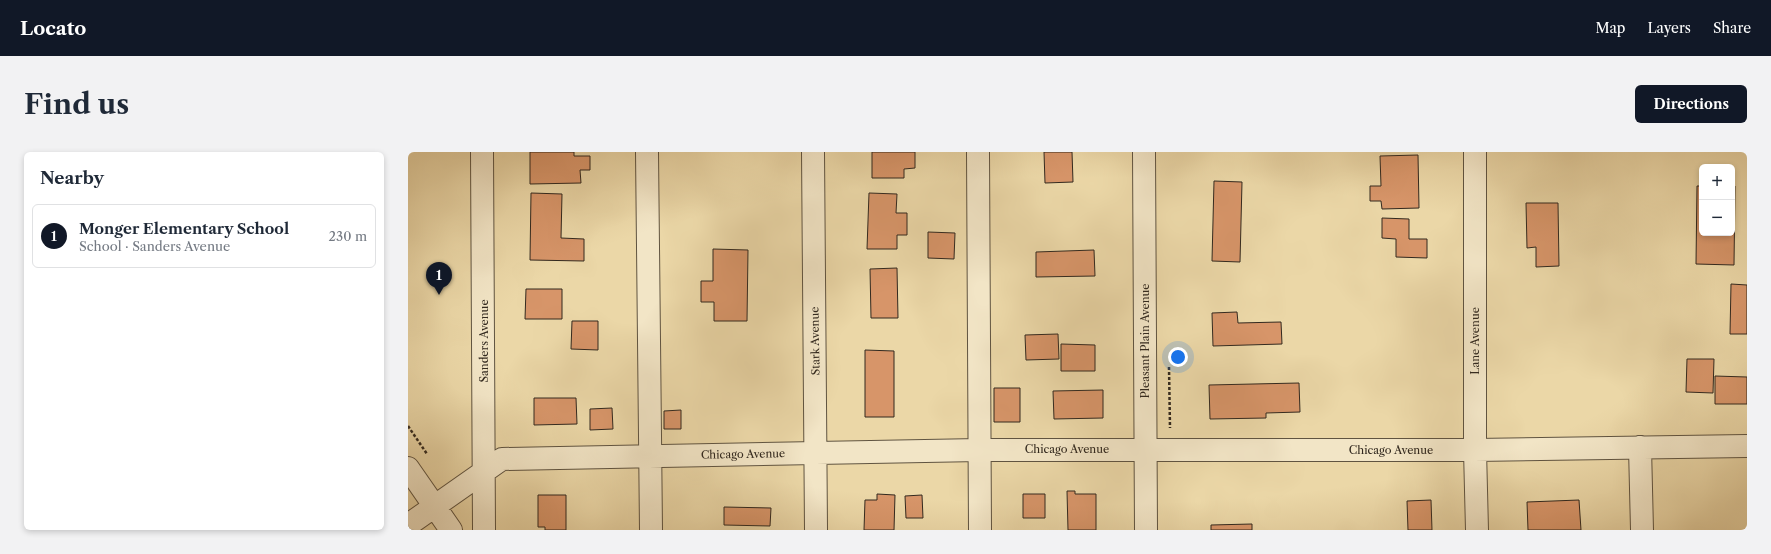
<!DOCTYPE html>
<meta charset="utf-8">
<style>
:root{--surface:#fff;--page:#f2f2f3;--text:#1f2937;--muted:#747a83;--line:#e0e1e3;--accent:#111827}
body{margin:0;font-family:"Libre Caslon Text",serif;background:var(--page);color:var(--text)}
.controls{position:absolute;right:12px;top:12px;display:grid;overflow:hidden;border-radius:6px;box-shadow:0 2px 6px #0003}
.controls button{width:36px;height:36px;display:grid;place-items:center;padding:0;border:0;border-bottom:1px solid var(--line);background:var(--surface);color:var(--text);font:20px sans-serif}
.you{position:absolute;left:770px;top:205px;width:14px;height:14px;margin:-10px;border:3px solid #fff;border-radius:50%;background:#1a73e8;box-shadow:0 0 0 6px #1a73e833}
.badge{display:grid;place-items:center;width:26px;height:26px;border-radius:50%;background:var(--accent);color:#fff;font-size:13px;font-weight:700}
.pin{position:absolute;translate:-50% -33px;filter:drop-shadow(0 1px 2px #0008)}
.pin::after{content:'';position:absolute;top:21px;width:14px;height:12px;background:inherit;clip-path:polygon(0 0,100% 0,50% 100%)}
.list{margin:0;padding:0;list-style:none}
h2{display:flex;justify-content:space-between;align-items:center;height:52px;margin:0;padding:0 16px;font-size:17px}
h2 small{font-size:13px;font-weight:400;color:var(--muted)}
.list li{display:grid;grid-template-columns:26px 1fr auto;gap:12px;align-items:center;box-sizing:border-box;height:64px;margin:0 8px 8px;padding:0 8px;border:1px solid var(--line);border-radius:6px}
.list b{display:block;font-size:15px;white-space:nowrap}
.list p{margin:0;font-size:13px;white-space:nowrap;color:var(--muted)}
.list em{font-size:13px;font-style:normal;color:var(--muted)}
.map{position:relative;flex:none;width:1339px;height:378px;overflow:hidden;border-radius:6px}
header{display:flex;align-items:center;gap:24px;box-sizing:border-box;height:56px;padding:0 20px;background:var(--accent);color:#fff}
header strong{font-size:19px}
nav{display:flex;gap:22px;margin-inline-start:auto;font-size:14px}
.intro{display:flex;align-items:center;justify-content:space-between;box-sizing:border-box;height:96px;padding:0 24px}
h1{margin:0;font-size:28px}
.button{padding:10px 18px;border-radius:6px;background:var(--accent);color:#fff;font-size:14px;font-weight:700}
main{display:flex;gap:24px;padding:0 24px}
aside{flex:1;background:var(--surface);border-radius:6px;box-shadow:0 2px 6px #0003}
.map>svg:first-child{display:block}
.building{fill:#d79569;stroke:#32291f}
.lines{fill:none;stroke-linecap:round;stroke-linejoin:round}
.minor-casing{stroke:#605441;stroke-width:24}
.path{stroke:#32291f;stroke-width:2.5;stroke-dasharray:3 2;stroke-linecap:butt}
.minor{stroke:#f2e5c6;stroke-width:22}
.labels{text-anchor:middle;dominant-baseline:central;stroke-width:3;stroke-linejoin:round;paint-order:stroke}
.street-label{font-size:11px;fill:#32291f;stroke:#f2e5c6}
</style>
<header>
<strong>Locato</strong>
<nav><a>Map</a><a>Layers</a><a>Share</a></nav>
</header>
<div class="intro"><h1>Find us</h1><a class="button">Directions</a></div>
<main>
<aside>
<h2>Nearby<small></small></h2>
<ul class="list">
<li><span class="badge">1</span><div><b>Monger Elementary School</b><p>School · Sanders Avenue</p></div><em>230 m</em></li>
</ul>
</aside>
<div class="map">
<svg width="1339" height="378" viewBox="0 0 1339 378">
<rect width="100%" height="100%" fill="#ebd7a7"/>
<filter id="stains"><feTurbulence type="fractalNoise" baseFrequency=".005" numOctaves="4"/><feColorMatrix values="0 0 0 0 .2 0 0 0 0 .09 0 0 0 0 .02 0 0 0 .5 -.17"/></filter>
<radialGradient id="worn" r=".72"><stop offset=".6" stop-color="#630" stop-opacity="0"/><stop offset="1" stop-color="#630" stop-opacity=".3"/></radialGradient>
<!-- building -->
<path class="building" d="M122 0H166V4H182V18H172L173 31 122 32Z
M464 0H507V16L496 17V26H464Z
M636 0H664L665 30 637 31Z
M1010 3 1011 56 974 57 973 49H962V34H973L972 4Z
M806 29 834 30 832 110 804 109Z
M1289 34H1294V81H1324V34H1327L1326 113 1288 112Z
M123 41 154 42 153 86 176 87V109L122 108Z
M461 41 489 42 488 61H499V83H489V97H459Z
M1118 51H1150L1151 114 1128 115V95L1119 96Z
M974 66 1001 67V87H1019V106L988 105V87L974 86Z
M520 80 547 81 546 107 520 106Z
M305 97 340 98 339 169H306V150H293V129H305Z
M686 98 687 124 628 125V100Z
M489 116 490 166H463L462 117Z
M1323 132 1339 133V182H1322Z
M118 137H154V167H117Z
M829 160 830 171 873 170 874 192 805 194 804 161Z
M164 169H190V198L163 197Z
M650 182 651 207 618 208 617 183Z
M653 192 687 193V219H653Z
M457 198 486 199V265H457Z
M1279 207H1306L1305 241 1278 240Z
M1307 224 1339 225V252H1307Z
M891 231 892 260 858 261V266L802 267 801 233Z
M586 236H612V270H586Z
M695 238V266L646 267 645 239Z
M126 246H168L169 272 126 273Z
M204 256 205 277 182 278V257Z
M273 258V277H256V259Z
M659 339H667V342H688V378H660Z
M469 342 487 343 486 378H456L457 348H469Z
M615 342H637V366H615Z
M130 343H158V378H137V375H130Z
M514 343 515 366H498L497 344Z
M1023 348 1024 378H1000L999 349Z
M1171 348 1173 378H1120L1119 350Z
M316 355 363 356 362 374 316 373Z
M844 372V378H803V373Z"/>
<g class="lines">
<!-- minor casing -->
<g class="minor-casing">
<path id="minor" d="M74 0 76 378
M239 0 243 378
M405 0 408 378
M570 0 572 378
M736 0 738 378
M1067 0V298L1069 378
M1232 295 1234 378
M0 316 43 378
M0 373 94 307 571 298H1067L1339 294"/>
</g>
<!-- path -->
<path class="path" d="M761 215 762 276
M0 274 19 302"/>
<!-- minor -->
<use href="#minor" class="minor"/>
</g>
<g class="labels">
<!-- street labels -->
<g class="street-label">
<text transform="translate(76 189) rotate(-90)">Sanders Avenue</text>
<text transform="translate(407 189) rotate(-91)">Stark Avenue</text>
<text transform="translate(737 189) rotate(-90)">Pleasant Plain Avenue</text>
<text transform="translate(1067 189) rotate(-90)">Lane Avenue</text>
<text x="659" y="297">Chicago Avenue</text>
<text x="983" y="298">Chicago Avenue</text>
<text transform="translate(335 302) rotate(-1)">Chicago Avenue</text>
</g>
</g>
<rect width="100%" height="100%" filter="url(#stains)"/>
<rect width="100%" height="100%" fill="url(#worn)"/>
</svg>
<div class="controls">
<button>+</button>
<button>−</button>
</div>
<div class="you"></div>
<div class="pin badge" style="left:31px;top:143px">1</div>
</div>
</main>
